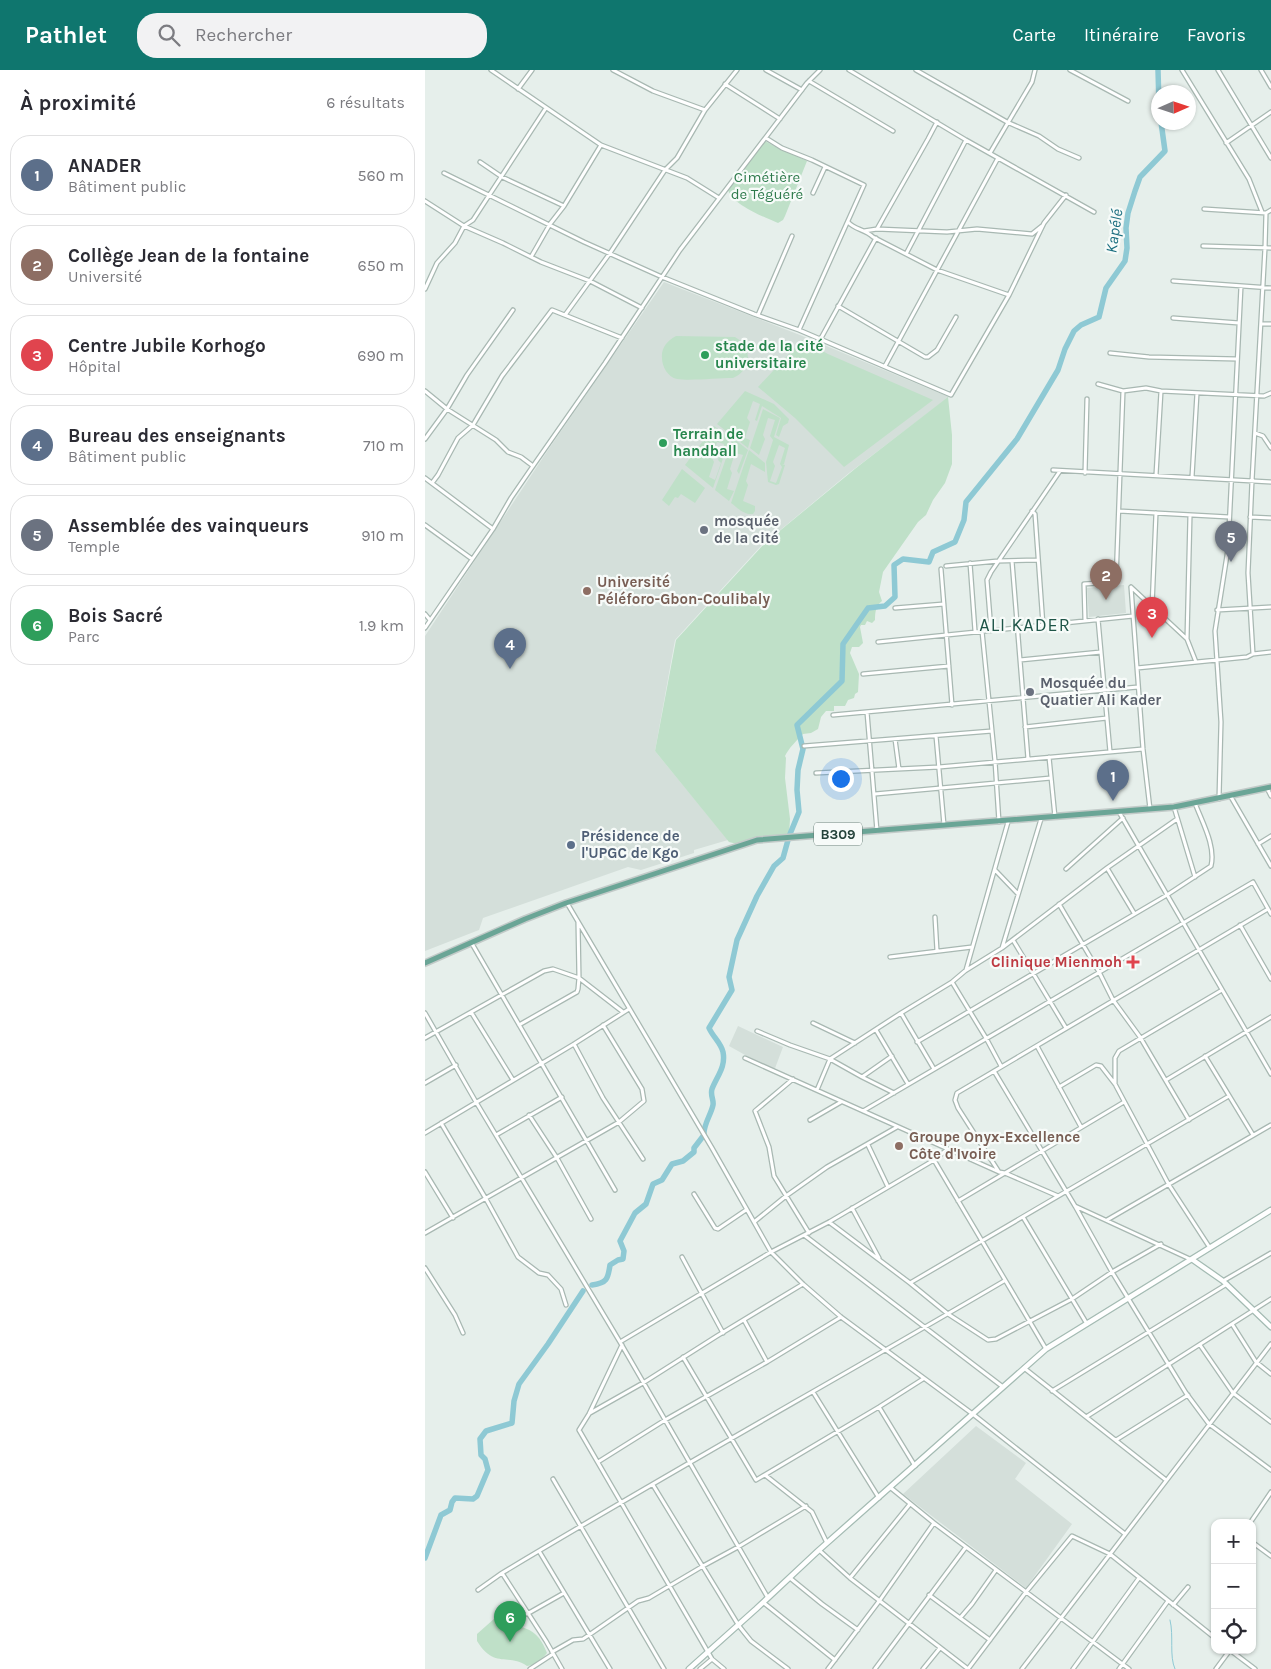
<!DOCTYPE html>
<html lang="fr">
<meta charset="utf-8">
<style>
:root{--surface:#fff;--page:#f2f2f3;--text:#2b2b33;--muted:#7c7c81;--line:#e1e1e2;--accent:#0f766e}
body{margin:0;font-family:Karla,sans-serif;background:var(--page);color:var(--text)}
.controls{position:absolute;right:15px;bottom:15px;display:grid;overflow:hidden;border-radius:10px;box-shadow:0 1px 4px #0004}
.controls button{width:45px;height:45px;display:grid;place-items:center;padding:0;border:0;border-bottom:1px solid var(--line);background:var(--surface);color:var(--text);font:25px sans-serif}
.compass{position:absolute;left:726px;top:15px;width:45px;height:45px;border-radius:50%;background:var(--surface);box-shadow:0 1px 4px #0004;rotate:87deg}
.you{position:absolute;left:415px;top:708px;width:18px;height:18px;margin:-12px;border:4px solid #fff;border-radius:50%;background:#1a73e8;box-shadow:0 0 0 8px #1a73e833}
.badge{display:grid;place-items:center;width:32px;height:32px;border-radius:50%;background:var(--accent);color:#fff;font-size:16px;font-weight:700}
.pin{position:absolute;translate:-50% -41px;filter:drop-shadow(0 1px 2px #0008)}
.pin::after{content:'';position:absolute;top:26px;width:18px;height:15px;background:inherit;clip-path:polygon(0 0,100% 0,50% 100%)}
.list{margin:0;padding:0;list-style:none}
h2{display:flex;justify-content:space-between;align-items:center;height:65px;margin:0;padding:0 20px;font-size:21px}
h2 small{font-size:16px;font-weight:400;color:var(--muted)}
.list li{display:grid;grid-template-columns:32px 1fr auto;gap:15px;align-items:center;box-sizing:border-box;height:80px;margin:0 10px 10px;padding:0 10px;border:1px solid var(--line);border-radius:20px}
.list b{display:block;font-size:19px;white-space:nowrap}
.list p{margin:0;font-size:16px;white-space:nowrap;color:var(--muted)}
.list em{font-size:16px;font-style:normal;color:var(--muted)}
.icon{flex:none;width:28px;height:28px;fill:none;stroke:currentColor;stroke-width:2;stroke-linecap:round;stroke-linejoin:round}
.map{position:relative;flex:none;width:846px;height:1599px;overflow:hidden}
header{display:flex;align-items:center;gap:30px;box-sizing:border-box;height:70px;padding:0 25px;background:var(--accent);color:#fff}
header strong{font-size:24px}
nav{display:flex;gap:28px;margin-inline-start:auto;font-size:18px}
.search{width:350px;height:45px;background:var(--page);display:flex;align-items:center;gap:12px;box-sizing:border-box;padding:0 18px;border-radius:20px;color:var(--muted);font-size:19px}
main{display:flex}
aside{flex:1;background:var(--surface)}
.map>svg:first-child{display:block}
.built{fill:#d4dfda}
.green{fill:#bfe0c8;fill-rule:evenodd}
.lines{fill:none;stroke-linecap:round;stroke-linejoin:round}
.stream{stroke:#8ec9d4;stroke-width:1}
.river{stroke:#8ec9d4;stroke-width:5.5}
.street-casing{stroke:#a8b8b2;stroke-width:5.5}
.secondary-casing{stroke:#a4bbb3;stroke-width:7}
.primary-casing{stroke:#c2cac8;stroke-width:8}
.street{stroke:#fff;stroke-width:3}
.secondary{stroke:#fff;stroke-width:4.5}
.primary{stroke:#6aa596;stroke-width:5}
.leisure-dot{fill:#2e9e5b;stroke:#f7fbf9;stroke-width:2}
.worship-dot{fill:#6b7280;stroke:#f7fbf9;stroke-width:2}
.education-dot{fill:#8d6e63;stroke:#f7fbf9;stroke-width:2}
.service-dot{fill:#5c6f8a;stroke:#f7fbf9;stroke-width:2}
.health-dot{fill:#e0444e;stroke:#f7fbf9;stroke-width:2}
.labels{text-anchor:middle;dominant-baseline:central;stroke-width:4.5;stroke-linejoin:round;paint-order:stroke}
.shield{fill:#f7fbf9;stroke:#637a73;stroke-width:1}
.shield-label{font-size:14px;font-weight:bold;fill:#24423a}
.park-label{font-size:15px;fill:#2d7a4b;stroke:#f7fbf9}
.leisure-label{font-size:15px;font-weight:bold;fill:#27864d;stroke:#f7fbf9;text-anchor:start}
.worship-label{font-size:15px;font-weight:bold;fill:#5b616d;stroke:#f7fbf9;text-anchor:start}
.education-label{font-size:15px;font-weight:bold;fill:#785e54;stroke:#f7fbf9;text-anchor:start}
.service-label{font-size:15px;font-weight:bold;fill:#4e5e75;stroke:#f7fbf9;text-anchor:start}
.health-label{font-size:15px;font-weight:bold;fill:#be3a42;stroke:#f7fbf9;text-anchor:end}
.water-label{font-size:16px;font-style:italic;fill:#1c6f80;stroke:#f7fbf9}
.quarter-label{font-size:18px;letter-spacing:1px;fill:#1f5548;stroke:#f7fbf9}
</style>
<header>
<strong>Pathlet</strong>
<div class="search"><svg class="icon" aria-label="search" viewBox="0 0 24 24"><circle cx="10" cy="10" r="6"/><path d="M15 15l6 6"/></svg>Rechercher</div>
<nav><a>Carte</a><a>Itinéraire</a><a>Favoris</a></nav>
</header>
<main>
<aside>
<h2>À proximité<small>6 résultats</small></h2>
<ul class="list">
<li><span class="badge" style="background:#5c6f8a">1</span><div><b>ANADER</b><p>Bâtiment public</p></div><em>560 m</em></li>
<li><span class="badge" style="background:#8d6e63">2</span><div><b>Collège Jean de la fontaine</b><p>Université</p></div><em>650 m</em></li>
<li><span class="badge" style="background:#e0444e">3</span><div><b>Centre Jubile Korhogo</b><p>Hôpital</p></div><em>690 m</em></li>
<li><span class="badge" style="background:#5c6f8a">4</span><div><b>Bureau des enseignants</b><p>Bâtiment public</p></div><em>710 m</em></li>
<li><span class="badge" style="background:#6b7280">5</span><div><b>Assemblée des vainqueurs</b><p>Temple</p></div><em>910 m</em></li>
<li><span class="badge" style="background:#2e9e5b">6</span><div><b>Bois Sacré</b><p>Parc</p></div><em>1.9 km</em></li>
</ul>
</aside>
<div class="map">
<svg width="846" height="1599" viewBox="0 0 846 1599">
<rect width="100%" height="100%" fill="#e6efeb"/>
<!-- built -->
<path class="built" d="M239 212 375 265 524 327 424 403 336 476 250 570 230 681 303 770 269 780V783L216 800 203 797 58 848 54 860 0 881V566L123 380Z
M699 515 701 543 664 547 662 518Z
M313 956 358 977 349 1001 304 976Z
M551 1356 601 1393 590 1409 647 1454 601 1518 478 1424Z"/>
<!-- green -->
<path class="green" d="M340 71 358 81H362L382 91 360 146 358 150 353 153C339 147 308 135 303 120Z
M251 266 310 267C328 277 327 300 308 308 293 308 265 311 252 309 243 307 237 297 237 288 236 278 242 271 251 266Z
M377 270 403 284 508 330 419 397 370 348 333 317Z
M320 321 349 334 364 349 363 353 358 356 354 367 351 365 356 348 337 336 332 351 330 350 335 334 328 331 322 348 325 352 320 368 325 370 323 378 292 354Z
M523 327 527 365V394L520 413 508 430 501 445 493 452 458 502 454 522 457 531C451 535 450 542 450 550L447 553 442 551 440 555H436L435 557 438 573 434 577H427L425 583 434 604 433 622 430 624 429 628 423 630 420 636H409V641H401L396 647 393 659 386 663 378 664C371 671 364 678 360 686L361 688 360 708 365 749 364 765 312 774 304 772 230 681 251 570 340 473 431 398Z
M338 339 355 348 348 370 345 366 350 350 343 348 338 365 340 369 334 385 325 378Z
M289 356 305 368 288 418 260 395ZM292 372 299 374 293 390 296 393 290 410 284 407 289 392 287 388Z
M349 367 364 375 359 394H357L360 395 354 414 351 415 343 412 341 392ZM354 375 360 378 355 394 357 397 351 413 345 411 350 396 348 392Z
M308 368 323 380 314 404 312 401 318 385 310 383 305 399 307 403 302 419 309 421 304 431 290 420Z
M324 380 340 393V402L326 394 321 411 323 415 318 431 330 436V441L328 444C319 445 314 439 306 433Z
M257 399 280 418 270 433 256 424 253 428 250 427 244 436 237 430Z
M77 1547C99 1562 111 1554 122 1583 117 1589 110 1595 102 1596 83 1583 69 1599 52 1571V1564L70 1548Z"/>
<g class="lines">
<!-- stream -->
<path class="stream" d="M745 1550C749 1566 744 1586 750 1599"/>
<!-- river -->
<path class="river" d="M733 0 734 35
M365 764 374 742 372 720 373 700 378 679 372 655 417 611 418 574 443 538 460 536 470 527 469 495 478 489 504 492 508 482 530 472 539 450 541 432 592 369 633 300 640 279 649 261 656 255 674 247 681 218 700 191 702 178 701 158 703 143 710 121 715 107 740 81 736 52
M167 1215C182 1213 183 1209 185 1195L193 1190 198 1189 199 1181 195 1171 210 1143 221 1134 228 1114 237 1110 247 1094 258 1091 269 1082V1078L279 1065C278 1055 286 1045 288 1035 289 1030 285 1025 287 1019 292 1006 301 997 298 982 296 973 288 967 284 958L307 920 304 907 312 870 332 826 349 796 358 788 363 770
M0 1488 16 1445 25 1440 27 1432 30 1428 48 1429 52 1426 63 1400 60 1389 56 1385 55 1369 61 1361 87 1353 89 1331 94 1314 123 1274 158 1221"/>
<!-- street casing -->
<g class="street-casing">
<path id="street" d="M66 0 176 75 262 108 294 128
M188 0 228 21 280 40
M341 0 377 20
M424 0 541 70 669 142
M491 0 582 52 614 66 633 79 654 88
M645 0 703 31
M757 0 824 109 837 142
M793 0 846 88
M836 0 846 17
M384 11 468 61
M300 14 355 49
M93 19 107 0
M341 68 357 78 387 90 439 115 374 260
M801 73 846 42
M565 83 607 12 610 0
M55 92 77 107 139 136
M19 103 159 172 237 207 329 244 374 260 526 325 584 225 619 153 641 125
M388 123 400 97
M0 131 39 156 78 173 116 192 165 211 217 238
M779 139 841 143 846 140
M423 152C430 160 440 159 448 167L512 200 584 225
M452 159 503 69 512 52
M439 161 452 159 522 162 552 159 607 164 617 156
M778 176 846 178
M481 184 541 70
M106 187 125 154 139 136 176 75
M748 211 846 218
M0 219 12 193 30 173 39 156 48 150 121 38
M413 236 500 287H503L512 280 531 247
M140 245 185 183 240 100 252 88 280 40 312 0
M333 245 367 166
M748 248 814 253
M836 254H846
M395 270 451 168
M685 283 724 287 812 289
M460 296 573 88
M673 314 698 321 721 318 736 321 839 326 846 323
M0 321 22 339 71 370 83 382 96 387 108 396
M830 363 838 366 846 378
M0 369 22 339 42 305 88 240
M628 400 846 412
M660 403 662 329
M731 405 736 321
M767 407 772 323
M0 408 68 459
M7 413 13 405 33 368 48 355 77 306 127 240 197 268
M607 441 610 444 618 555
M694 441 804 447
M765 445 762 569 771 592
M825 447 846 448
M0 455 47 489
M587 491 603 689
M545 493 550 561
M521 496 573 491 612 490
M516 499 527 635
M706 517 718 679 725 739
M706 517 762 569
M727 537 731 443
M470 538 519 534
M792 540 846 537
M0 544 5 550
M673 549 685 682
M660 550 659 514 691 512 698 321
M0 558 68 459 86 428 108 396 180 293 255 180 382 13 395 0
M566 560 562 510 566 502 635 401
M557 561 570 691 574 752
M453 572 708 546
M828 584 823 503 827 411 840 178 841 143
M595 590 676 582
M712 598 822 587 828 584 846 582
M438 604 524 596
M442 642 452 761
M408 645 713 617
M600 657 682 648
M511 666 519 755
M470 669 474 699
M379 676 567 661
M624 687 630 747
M391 703 514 697 718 679
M842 718 846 726
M450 724 626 708
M806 727 846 796
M794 729 796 652 790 561 803 479 816 216
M749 737 770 807
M694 742 846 1004
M833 774 846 766
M682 798 709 843
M641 799 698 748
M570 800 593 824
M142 833 287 1078 346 1182 378 1214 416 1247 549 1345 700 1464
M634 834 674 902 688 930 715 967 764 1050
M510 847 512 881
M153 852 154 908 198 942
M815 855 846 909
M588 870 641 958
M46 872 190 1120
M577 878 616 749
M465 887 547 877
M541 900 583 752
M527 912 561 968 576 996
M46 942 88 1010
M0 943 51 1032 195 1272 343 1528
M476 943 509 999
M388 953 430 973
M451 960 483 1014
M332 961 365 975 405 989 437 1007 469 1023
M0 968 119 901 128 899 154 908 153 919 152 922 94 955
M492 972 742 825 786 796C791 776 777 752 770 733
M149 974 178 1028 218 1089
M612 976 656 1057
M780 986 828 1065
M320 988 574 1102 580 1103 633 1126
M569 1001 650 1136 687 1202 761 1323 784 1354 846 1400
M437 1007 467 986
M368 1009 330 1041 344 1077 349 1106 384 1163
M741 1010 846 947
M0 1013 31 995
M690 1014V988L694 981 797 920
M634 1017 671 995 676 996 690 1014 744 1115 785 1178
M392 1020 405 989 476 943 527 912 540 901 577 878 682 798 752 749
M438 1041 828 812 846 844
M104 1045 132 1088 166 1149
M385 1050 416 1032
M16 1053 61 1129 93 1187 114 1203 123 1205 136 1219 141 1235
M0 1063 149 974 204 939
M71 1065 137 1027
M443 1075 463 1117
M509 1090 621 1279
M0 1102 28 1148
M574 1102 533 1038 530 1030 532 1023 843 839
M269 1124 290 1158 293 1159 321 1140
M533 1131 699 1032
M650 1136 767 1190
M427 1138 454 1188
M598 1147 662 1254
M682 1150 846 1055
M329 1152 361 1126 402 1097 472 1057
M404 1152 485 1213 523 1244 563 1270 571 1269 647 1229 687 1202 736 1174
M0 1163 194 1052 219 1031 217 1019 178 955
M379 1165 578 1317
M257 1187 298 1263
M0 1198 30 1245 38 1263
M798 1211 846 1183
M485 1213 804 1026
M319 1250 342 1292
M807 1254 831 1292 846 1304
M195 1272 346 1182 404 1152 509 1090 523 1079
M197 1275 164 1344 154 1360 287 1589 299 1599
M775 1275 808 1323 846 1352
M258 1287 331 1410 454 1337 498 1309
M599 1298 741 1410
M627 1321 802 1214
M388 1322 454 1428
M454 1337 490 1396
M165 1343 218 1313 292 1266 378 1214
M661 1347 846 1229
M691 1370 763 1325
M173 1392 240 1350 342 1292 416 1247
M340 1405 387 1442 402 1473
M128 1409 239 1599
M228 1415 314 1556 326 1571 363 1599
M466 1418 509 1453 704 1599
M825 1453 846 1422
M827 1472 846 1486
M394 1480 425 1508 543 1599
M114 1481 185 1599
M77 1503 121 1571 137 1599
M365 1508 397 1534 433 1560
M425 1508 485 1434
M53 1520 77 1503C243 1403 412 1309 579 1211
M504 1525 565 1570
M339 1533 410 1590
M748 1535 763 1517
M102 1544 139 1523
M535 1548 547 1534 571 1500
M805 1580 830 1599
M127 1582 148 1570 158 1569 164 1565 213 1531 224 1528 278 1496 313 1477 381 1436
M105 1599 128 1584
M275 1599 287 1589
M403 1599 455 1530 509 1453
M450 1599 541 1477
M498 1599 515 1578
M543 1599 601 1522 647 1466 685 1484 790 1568
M597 1599 846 1274
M648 1599 714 1508
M694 1599 743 1531
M791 1599 805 1580"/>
</g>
<!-- secondary casing -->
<g class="secondary-casing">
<path id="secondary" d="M768 1190 798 1211 846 1257
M264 1599 331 1539 394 1480 621 1279 846 1140"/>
</g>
<!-- primary casing -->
<g class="primary-casing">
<path id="primary" d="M0 893 100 849 141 833 332 770 749 737 846 717"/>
</g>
<!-- street -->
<use href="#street" class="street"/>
<!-- secondary -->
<use href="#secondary" class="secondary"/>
<!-- primary -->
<use href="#primary" class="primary"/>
</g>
<!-- markers -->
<g class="leisure-dot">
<circle cx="280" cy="285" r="5"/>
<circle cx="238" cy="373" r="5"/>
</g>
<g class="worship-dot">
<circle cx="279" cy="460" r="5"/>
<circle cx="605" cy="622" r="5"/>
</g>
<g class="education-dot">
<circle cx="162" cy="521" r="5"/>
<circle cx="474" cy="1076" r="5"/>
</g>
<circle class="service-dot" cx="146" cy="775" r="5"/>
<path class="health-dot" d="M705.5 884.5h5v5h5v5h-5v5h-5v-5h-5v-5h5z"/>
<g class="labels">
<!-- shield labels -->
<rect class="shield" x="389" y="752.5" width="48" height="23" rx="4"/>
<g class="shield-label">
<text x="413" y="764">B309</text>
</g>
<!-- park labels -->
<g class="park-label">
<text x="342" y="107">Cimétière<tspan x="342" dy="17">de Téguéré</tspan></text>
</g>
<!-- leisure labels -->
<g class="leisure-label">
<text x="290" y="276">stade de la cité<tspan x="290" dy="17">universitaire</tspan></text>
<text x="248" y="364">Terrain de<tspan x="248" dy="17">handball</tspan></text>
</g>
<!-- worship labels -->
<g class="worship-label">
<text x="289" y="451">mosquée<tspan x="289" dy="17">de la cité</tspan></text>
<text x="615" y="613">Mosquée du<tspan x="615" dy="17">Quatier Ali Kader</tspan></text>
</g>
<!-- education labels -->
<g class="education-label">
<text x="172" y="512">Université<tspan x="172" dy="17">Péléforo-Gbon-Coulibaly</tspan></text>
<text x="484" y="1067">Groupe Onyx-Excellence<tspan x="484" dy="17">Côte d'Ivoire</tspan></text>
</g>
<!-- service labels -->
<g class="service-label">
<text x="156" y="766">Présidence de<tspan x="156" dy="17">l'UPGC de Kgo</tspan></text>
</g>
<!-- health labels -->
<g class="health-label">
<text x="697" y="892">Clinique Mienmoh</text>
</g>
<!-- water labels -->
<g class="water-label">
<text transform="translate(689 161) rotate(-82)">Kapélé</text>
</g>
<!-- quarter labels -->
<g class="quarter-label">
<text x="600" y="555">ALI KADER</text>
</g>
</g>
</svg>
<div class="controls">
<button>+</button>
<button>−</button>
<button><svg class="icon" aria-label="locate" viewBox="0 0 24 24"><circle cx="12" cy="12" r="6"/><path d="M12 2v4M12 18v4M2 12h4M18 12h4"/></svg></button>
</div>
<svg class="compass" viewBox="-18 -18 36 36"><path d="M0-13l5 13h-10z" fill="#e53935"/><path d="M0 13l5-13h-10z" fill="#7c7c81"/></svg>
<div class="you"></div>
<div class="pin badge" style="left:688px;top:731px;background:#5c6f8a">1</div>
<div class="pin badge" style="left:681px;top:530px;background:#8d6e63">2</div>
<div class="pin badge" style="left:727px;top:568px;background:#e0444e">3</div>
<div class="pin badge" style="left:85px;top:599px;background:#5c6f8a">4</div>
<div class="pin badge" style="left:806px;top:492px;background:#6b7280">5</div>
<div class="pin badge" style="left:85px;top:1572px;background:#2e9e5b">6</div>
</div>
</main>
